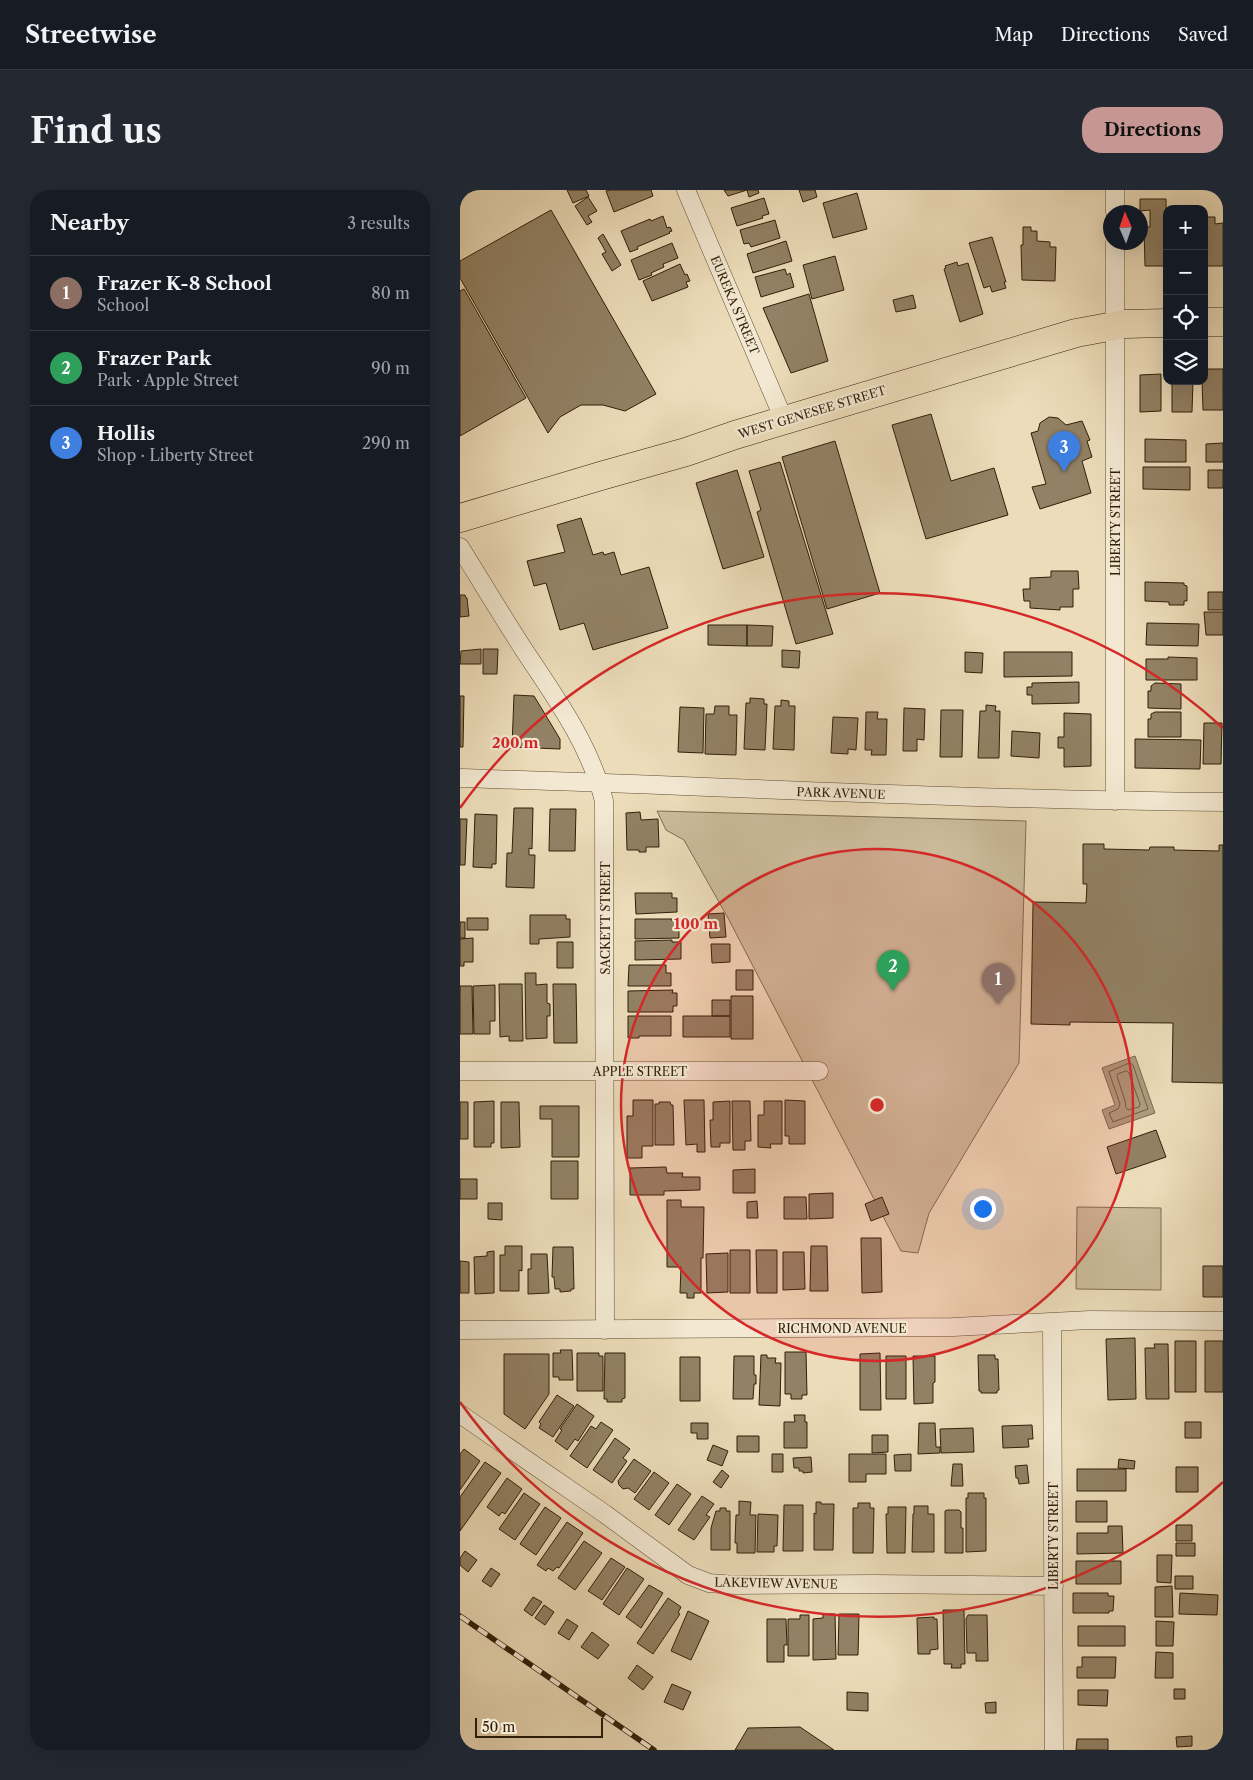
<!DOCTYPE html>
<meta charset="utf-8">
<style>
:root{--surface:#171b24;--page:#242831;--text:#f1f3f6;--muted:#9ea1a6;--line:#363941;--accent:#c59692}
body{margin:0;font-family:"Libre Caslon Text",serif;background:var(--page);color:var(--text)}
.controls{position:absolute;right:15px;top:15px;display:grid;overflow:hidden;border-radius:10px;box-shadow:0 5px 20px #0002}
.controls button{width:45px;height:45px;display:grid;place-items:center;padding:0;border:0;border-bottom:1px solid var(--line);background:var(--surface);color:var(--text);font:25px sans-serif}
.compass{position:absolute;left:643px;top:15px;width:45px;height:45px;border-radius:50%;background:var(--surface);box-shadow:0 5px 20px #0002;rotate:358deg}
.scale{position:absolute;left:15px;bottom:12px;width:128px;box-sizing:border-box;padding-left:5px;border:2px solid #311e08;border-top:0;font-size:14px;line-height:18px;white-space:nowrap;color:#311e08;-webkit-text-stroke:4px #f3e8d2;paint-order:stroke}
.you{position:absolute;left:522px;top:1018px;width:18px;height:18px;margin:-12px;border:4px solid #fff;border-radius:50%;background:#1a73e8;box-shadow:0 0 0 8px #1a73e833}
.badge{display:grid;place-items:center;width:32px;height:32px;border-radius:50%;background:var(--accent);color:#fff;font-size:16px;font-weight:700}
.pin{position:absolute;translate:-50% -41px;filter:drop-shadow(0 1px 2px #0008)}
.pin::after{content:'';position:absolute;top:26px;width:18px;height:15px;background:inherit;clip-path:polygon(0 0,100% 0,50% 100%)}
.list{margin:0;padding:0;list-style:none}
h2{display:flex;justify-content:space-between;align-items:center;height:65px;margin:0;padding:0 20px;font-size:21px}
h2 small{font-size:16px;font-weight:400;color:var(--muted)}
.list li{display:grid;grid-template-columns:32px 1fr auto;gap:15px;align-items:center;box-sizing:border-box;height:75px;padding:0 20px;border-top:1px solid var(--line)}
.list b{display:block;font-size:19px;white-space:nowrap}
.list p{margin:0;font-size:16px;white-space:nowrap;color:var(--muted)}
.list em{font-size:16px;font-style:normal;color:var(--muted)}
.icon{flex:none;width:28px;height:28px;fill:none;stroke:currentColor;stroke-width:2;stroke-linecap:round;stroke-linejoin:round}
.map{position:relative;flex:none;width:763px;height:1560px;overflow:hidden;border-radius:20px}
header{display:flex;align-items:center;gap:30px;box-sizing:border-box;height:70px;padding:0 25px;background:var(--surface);border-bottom:1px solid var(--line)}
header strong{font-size:24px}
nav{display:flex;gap:28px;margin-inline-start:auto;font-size:18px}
.intro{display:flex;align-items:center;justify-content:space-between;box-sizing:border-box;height:120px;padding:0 30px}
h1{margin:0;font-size:35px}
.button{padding:12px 22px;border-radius:20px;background:var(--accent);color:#111;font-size:18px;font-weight:700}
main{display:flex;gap:30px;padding:0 30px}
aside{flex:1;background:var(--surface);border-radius:20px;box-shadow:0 5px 20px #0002}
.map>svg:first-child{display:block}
.green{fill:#ccbc9b;stroke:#7e6d52}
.water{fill:#ac9b7d;stroke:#7b694e}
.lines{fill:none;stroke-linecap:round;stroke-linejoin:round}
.shore{stroke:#6e5c42;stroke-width:1}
.building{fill:#928164;stroke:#311e08}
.minor-casing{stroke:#604e34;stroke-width:19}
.primary-casing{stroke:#311e08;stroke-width:29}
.minor{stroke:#f3e8d2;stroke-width:18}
.primary{stroke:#ecdcb9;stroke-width:28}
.rail-casing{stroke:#311e08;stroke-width:5.5}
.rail{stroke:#f3e8d2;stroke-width:4;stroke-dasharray:11;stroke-linecap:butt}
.ring{fill:none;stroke:#d62828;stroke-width:2.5}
.labels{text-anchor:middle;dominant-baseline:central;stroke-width:4.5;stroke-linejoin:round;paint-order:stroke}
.street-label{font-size:12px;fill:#311e08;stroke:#f3e8d2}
.centre{fill:#d62828;stroke:#f3e8d2;stroke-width:2.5}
.ring-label{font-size:15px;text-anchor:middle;font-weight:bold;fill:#d62828;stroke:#f3e8d2;stroke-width:4.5;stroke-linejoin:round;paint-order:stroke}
</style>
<header>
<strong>Streetwise</strong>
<nav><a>Map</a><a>Directions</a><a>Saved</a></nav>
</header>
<div class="intro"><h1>Find us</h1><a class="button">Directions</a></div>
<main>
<aside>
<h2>Nearby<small>3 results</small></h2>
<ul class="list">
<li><span class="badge" style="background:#8d6e63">1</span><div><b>Frazer K-8 School</b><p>School</p></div><em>80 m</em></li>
<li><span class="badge" style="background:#2e9e5b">2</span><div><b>Frazer Park</b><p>Park · Apple Street</p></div><em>90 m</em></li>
<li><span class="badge" style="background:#3f7fe0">3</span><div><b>Hollis</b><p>Shop · Liberty Street</p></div><em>290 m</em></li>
</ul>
</aside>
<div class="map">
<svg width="763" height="1560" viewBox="0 0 763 1560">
<rect width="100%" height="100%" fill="#ecdcb9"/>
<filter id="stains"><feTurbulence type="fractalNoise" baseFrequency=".004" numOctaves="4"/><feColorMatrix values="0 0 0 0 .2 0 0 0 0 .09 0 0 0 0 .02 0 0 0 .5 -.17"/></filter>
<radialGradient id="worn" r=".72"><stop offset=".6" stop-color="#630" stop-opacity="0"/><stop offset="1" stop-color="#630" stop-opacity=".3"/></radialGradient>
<!-- green -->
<path class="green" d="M197 621 566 631 559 873 469 1023 458 1063 441 1061 268 728 224 650 206 640Z
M617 1017 701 1018V1100L616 1099Z"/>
<!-- water -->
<path class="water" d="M675 866 695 923 649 939 642 920 655 915 642 878Z"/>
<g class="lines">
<!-- shore -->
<path class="shore" d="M670 873 673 875 688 919 653 932 649 923 658 919 660 914 649 882Z
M667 881 669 883 680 914 679 917 668 920 666 918 665 911 657 886 658 884Z"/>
</g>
<!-- building -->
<path class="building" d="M107 0H126L129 6 113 13Z
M150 0H191L193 6 154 22 146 1Z
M264 0H298L299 3 289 7 287 0 268 6Z
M339 0H355L357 7 343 12Z
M397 3 407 39 373 48 363 13Z
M128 7 137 21 128 26 132 32 127 35 115 16Z
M304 8 309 24 302 26 303 28 277 36 271 18Z
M680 9H706L707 76H685L684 37H690V20L680 21Z
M91 20 196 204 165 221 143 215H121L100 227 88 243 0 88V71Z
M203 26 207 38 210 37 212 41 209 42 210 43 177 57 178 59 170 62 161 41 190 29 191 31Z
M744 27H755V34L763 33V76H744Z
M315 30 320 48 291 57 289 53 284 54 280 40Z
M563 37H571V41H577V51L590 52V57H596L595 91 562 90 561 55H563Z
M143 44 161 75 152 81 142 64 146 62 138 48Z
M532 47 546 92H544L546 98 532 102 530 96 524 98 509 53Z
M326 51 332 71 293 83 287 64Z
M212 53 218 68 203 74 204 77 191 83 192 85 179 90 171 70Z
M375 66 384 100 352 109 343 75Z
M497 72 498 76 508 73 523 124 500 132 484 79 486 78 485 76Z
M220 74 225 85 227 84 230 91 226 92 228 97 192 111 183 91Z
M325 79 327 85 330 83 334 97 301 107 295 87Z
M4 99 66 208 0 246V101Z
M349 104 368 171 331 183 303 118Z
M453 105 456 118 436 122 433 110Z
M744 179H763V220H743L742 191H744Z
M701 184V221L680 222V185Z
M712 191H733L732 222H712Z
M471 224 491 291 534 278 548 325 466 349 432 235Z
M589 227 598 228 606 235 622 231 630 250 627 251 632 267 622 271 631 303 580 319 572 297 586 294 571 243 578 241 580 233Z
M685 249 726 250V272H685Z
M375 251 420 403 367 419 322 267Z
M763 253V272H746V254Z
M320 272 373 444 336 454 297 322 301 320 289 281Z
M683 277H730V300L683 299Z
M277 280 304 367 263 379 236 293Z
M748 280H763V298H748Z
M121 328 133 365 143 362 144 365 154 362 161 385 189 377 208 438 133 460 124 433 100 440 86 393 74 396 67 371 105 362 97 335Z
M591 381H618L619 399H613V417H600V420L570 418V411H564L563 399H570V388L591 387Z
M685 392 724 393V395L727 396V411H724V415H709V412L685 411Z
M748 402H763V420H748Z
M0 405H5L6 408H7L9 426 0 427Z
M744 422H763V445H746Z
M687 433 739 434 738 456 686 455Z
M248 435H287V456L248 455Z
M287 435 313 436 312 456H287Z
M21 459V474H0L1 461Z
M23 459H38L37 484H23Z
M322 460 340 461 339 478 322 477Z
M505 462 523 463 522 483 505 482Z
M544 462H612V486L544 487Z
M708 467 737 468V490H686V469H708Z
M619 492V513L572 514V505H567V497H572V493Z
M695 493 721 494V519L688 518V501H691V496Z
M54 505 74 506 100 549V559L52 557Z
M0 506H4L3 557H0Z
M290 508 304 509V514H307L305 560 284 559 286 513H290Z
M321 510 329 511V516H335L334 560 313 559 315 516H321Z
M526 515 536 516 535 521H540L539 568H518L520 521H526Z
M255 516H269V525H277L276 565 245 564 246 524H254Z
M220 517 244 518 243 563 218 562Z
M444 518 465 519 464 550 457 549V561H443Z
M481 520H503L502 567H480Z
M406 522H418L417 529H427L426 565H411L412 560H405Z
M695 522H721V547H688V529H691V524Z
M604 523 631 524V576L604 577V558H598V547H604Z
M373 527 398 528 396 560 388 559V564L371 563Z
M744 533H762L761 574H743Z
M552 541 580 543 579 568 551 566Z
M675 549 741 550 740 579 675 578Z
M54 618H73L72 659 69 658V665H75L74 698 46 697 47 663H52Z
M90 619H116L115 661H89Z
M180 622 181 630 198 629 199 657H186V662H179V660H167L166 623Z
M15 624 37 625 36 674H32V678L13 677Z
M0 629H7L5 675H0Z
M623 654H644V659L689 660 690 657H714V660L759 661V655H763V893L712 892 713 833 610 832V835L571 834 573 712 626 713 627 694H623Z
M175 703H212V708H217V722L176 724Z
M264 723 266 747 250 748 248 724Z
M70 725H106V729H110V747L79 749V754H70Z
M7 728H28V740H7Z
M175 729H212V731L219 730V748L175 749Z
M0 732H5V748H0Z
M13 748V772H4V776H0V749Z
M212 750V752H221V769L175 770V751Z
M97 752H113V778H97Z
M251 754H270V772L252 773Z
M169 775H206V783H211V796H168Z
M276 780H293V800H276Z
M65 783H76V795L87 794V813L90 814V826H87V848L66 849Z
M39 794H62L63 851H49V846L40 847Z
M93 794H116L117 853H94Z
M35 795V831H30V844H14L13 796Z
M0 796H12L13 844H0Z
M213 800 212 803H217V816H213V822H168V801Z
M271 806H293V849H271Z
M252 810H270V826H252Z
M168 826H211V846H179V848H168Z
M223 826H270V847H223Z
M173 910H193V956H182V968H167V926H173Z
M224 910H244L245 962H237V954L226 955Z
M325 910 345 911V954H329V946H325Z
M34 911V953H31V957H14V912Z
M270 911V953H260V957H251L250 930H253V912Z
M272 911H290L291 951H285V960H273Z
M304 911H322V954H310L311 958 298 957V925H304Z
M0 912H8V949H0Z
M41 912H59L60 957 41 958Z
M199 912H210L211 915H213L214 955H195V914H199Z
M80 916H119V967H92V929H80Z
M696 940 706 967 656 984 647 957Z
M91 971H118V1009H91Z
M206 977 207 983H223L222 987H240V1000L204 1001V1005H170V978Z
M295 979V1003H273V980Z
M0 989H17V1009H0Z
M373 1003V1028L349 1029V1004Z
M324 1007H346L347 1029H324Z
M422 1007 429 1024 411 1031 405 1014Z
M207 1010H221V1017H244L243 1068H241V1103H234V1108H227V1103H220L221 1077H207Z
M297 1011 298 1028H287V1012Z
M28 1013H42V1030L28 1029Z
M401 1048H421L422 1102 402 1103Z
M45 1056H62V1081L59 1080V1101H40V1065H45Z
M351 1056H367L368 1101H350Z
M93 1057H113L114 1099H111V1101L100 1102V1099H95L94 1087H92Z
M270 1060H290V1103H270Z
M296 1060H317V1103H297Z
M34 1061V1103L15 1104 14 1067 27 1066V1062Z
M323 1062H344L345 1099 323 1100Z
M268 1063V1102L247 1103 246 1064Z
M71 1064H87L89 1103 68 1104V1079H71Z
M0 1071 9 1072V1103H0Z
M743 1076H763V1107H743Z
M675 1148 676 1209 648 1210 646 1149Z
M715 1151H736V1202H715Z
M745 1151H763V1202H745Z
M694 1154H708L709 1209H686L685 1158H695Z
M100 1160H112L113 1190H99V1187H93V1163H101Z
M325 1162H346L347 1205H342V1209H331V1204H325Z
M117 1163H139V1166H143V1201H117Z
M145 1163H165V1208L162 1209V1212H147V1209H144Z
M420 1163 421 1220H400V1164Z
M44 1164H89V1204L65 1239 44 1224Z
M301 1165H307V1168H316L315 1173H321L320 1216 299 1215Z
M518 1165H535V1169H538L539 1200 537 1201V1203H521V1201H519Z
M274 1166H294V1185H296V1194H294L293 1209H273Z
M426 1166H446V1209H426Z
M453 1166H475V1192L473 1193V1213L454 1214Z
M220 1167H240V1211H220Z
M97 1205 114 1216 93 1247 79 1238 81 1234 79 1232Z
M117 1214 134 1226 118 1251 115 1249 107 1260 95 1251 102 1240 100 1239Z
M334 1225H345V1232H347V1258H324V1232H335Z
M141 1232 153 1240 127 1278 110 1266 131 1236 136 1239Z
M725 1232H741V1248H725Z
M231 1233H248V1249H237V1243H231Z
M459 1233H475L476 1257H480V1263L458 1264Z
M572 1235 573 1249H568L569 1257 543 1258 542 1236Z
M513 1238 514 1262 481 1263 480 1239Z
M412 1245H428V1262L412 1263Z
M277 1246H299V1262H277Z
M155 1248 170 1259 163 1268 167 1271 152 1293 133 1280Z
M253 1255 268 1261 262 1276 247 1270Z
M4 1259 20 1271 0 1300V1264Z
M312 1264H323V1282H312Z
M389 1264H426V1284H406V1292H389Z
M451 1264V1281H435L434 1265Z
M351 1267 352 1282 343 1283V1281H339V1278H334L333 1268Z
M174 1269 191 1281 175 1303 168 1298 163 1299 159 1295 158 1291Z
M659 1269 675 1271 674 1279 658 1278Z
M25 1272 41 1283 0 1341V1307Z
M493 1274H502L503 1296H491Z
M567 1275 569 1293 559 1294 558 1288H556L555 1276Z
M716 1277H738V1302H716Z
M617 1279H666V1301H617Z
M262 1280 269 1286 261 1298 253 1292Z
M194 1282 209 1293 189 1320 174 1309Z
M47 1288 62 1299 45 1324 42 1322 39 1326 27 1317Z
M217 1294 231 1304 209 1335 195 1325Z
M64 1303 80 1314 55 1350 39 1339Z
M508 1303H524V1308H526V1361L506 1362V1308H508Z
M242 1306 254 1314 246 1325 250 1327 234 1350 218 1340Z
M279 1311 291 1312 290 1325H296L295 1363H277V1353H275L276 1325H279Z
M616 1311H647V1332H616Z
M356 1312H361V1314H374L373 1360H354V1323L356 1324Z
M398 1313H410V1318H414L413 1363H393V1318H398Z
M324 1315H343V1361H323Z
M454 1316H468V1324H474V1362H452L453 1324H454Z
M85 1317 101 1328 76 1365 60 1354Z
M428 1317H446L445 1363H427L426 1324H428Z
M260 1318H266V1321H270V1360H251V1338L256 1321H260Z
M487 1320H499L501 1322V1338H503V1363H485V1321Z
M298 1324 318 1325 317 1356H314V1362H297Z
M107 1332 123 1343 99 1378 97 1377 93 1381 88 1378 86 1381 77 1375Z
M716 1335H732V1351H716Z
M648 1336H662L663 1363 617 1364V1343H648Z
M124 1351 142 1363 115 1400 98 1388Z
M716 1353H735V1366H716Z
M5 1361 17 1370 8 1382 0 1375V1368Z
M697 1365H712L711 1393 697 1392Z
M151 1368 165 1377 142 1410 128 1401Z
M616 1371H661V1394H616Z
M31 1378 40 1384 31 1397 22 1391Z
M167 1378 184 1389 159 1425 143 1414Z
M715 1386H733V1399H715Z
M189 1395 203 1403 181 1438 166 1427Z
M712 1396 713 1427H695V1397Z
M613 1403H648V1406H654L653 1421H649V1423H613Z
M720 1403 758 1405 757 1425 719 1424Z
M73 1407 82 1412 72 1426 64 1420Z
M208 1408 221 1417 218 1423 220 1424 193 1464 177 1453Z
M84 1415 94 1422 85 1435 75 1428Z
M483 1420H504L505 1474H501V1478H491L492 1474H484Z
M228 1421 249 1431 231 1470 211 1461Z
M363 1424H375L376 1469 353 1470V1429L363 1428Z
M379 1424H399L398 1465H378Z
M340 1425H349V1466H328V1429H340Z
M508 1425H527L528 1471H516V1463H507L506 1429Z
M474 1427V1429H477L478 1459 470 1460V1464H458L457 1428Z
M107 1429 118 1436 109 1450 98 1443Z
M307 1429H326L327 1455H324V1472H307Z
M696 1431 714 1432 713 1456H696Z
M618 1436H665V1456H618Z
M132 1442 149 1455 138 1469 121 1457Z
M696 1462 713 1463V1488H695Z
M622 1467H656L655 1488H617V1477H622Z
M177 1475 193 1487 183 1500 168 1488Z
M212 1494 231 1502 223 1520 204 1512Z
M714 1499H725V1509H714Z
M618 1500H648L647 1516 618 1515Z
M387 1502 408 1503V1521L387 1520Z
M536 1512V1523H526L525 1513Z
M340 1537 374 1560H275L288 1538Z
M732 1546V1556L717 1557 716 1547Z
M617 1549H648V1560H616Z"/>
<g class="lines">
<!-- minor casing -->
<g class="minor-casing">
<path id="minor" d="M226 0 324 230
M655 22V0
M655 52V611
M0 357C21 391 42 426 64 460 96 508 130 555 144 611L145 1140
M0 588C254 596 508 610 763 612
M0 881H359
M592 1132 594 1560
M0 1140 493 1137 630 1130 763 1131
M0 1224 145 1324 228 1385 249 1393 275 1395 415 1394 594 1396"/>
</g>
<!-- primary casing -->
<g class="primary-casing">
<path id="primary" d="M744 132H763
M0 328 144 285 226 262 275 245 616 143 665 134 707 133"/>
</g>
<!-- minor -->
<use href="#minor" class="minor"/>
<!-- primary -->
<use href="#primary" class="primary"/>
<!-- rail casing -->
<g class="rail-casing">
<path id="rail" d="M0 1426 194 1560"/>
</g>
<!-- rail -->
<use href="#rail" class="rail"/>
</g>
<!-- distance rings -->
<circle cx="417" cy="915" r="256" fill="#d62828" fill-opacity=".12"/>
<g class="ring">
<circle cx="417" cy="915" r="256"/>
<path d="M763 1292A512 512 0 0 1 0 1212M0 618A512 512 0 0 1 763 538"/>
</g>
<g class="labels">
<!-- street labels -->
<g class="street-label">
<text transform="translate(275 115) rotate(67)">EUREKA STREET</text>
<text transform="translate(352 222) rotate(-17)">WEST GENESEE STREET</text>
<text transform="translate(655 332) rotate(-90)">LIBERTY STREET</text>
<text transform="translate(381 603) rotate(2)">PARK AVENUE</text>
<text transform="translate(145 728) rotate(-90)">SACKETT STREET</text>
<text x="180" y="881">APPLE STREET</text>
<text x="382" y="1138">RICHMOND AVENUE</text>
<text transform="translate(593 1346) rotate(-90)">LIBERTY STREET</text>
<text transform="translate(316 1393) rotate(1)">LAKEVIEW AVENUE</text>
</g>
</g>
<circle cx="417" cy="915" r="8" class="centre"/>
<g class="ring-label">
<text x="55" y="558">200 m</text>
<text x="236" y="739">100 m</text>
</g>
<rect width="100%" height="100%" filter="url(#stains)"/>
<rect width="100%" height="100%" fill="url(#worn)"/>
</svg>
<div class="controls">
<button>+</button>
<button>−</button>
<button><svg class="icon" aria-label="locate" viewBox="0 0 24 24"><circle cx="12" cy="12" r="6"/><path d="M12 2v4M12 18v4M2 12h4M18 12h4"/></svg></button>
<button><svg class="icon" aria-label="layers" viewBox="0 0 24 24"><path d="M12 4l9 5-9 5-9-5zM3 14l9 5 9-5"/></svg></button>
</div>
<svg class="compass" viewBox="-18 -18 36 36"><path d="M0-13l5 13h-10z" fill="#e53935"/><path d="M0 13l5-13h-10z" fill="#9ea1a6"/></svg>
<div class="scale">50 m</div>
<div class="you"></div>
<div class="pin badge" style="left:538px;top:814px;background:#8d6e63">1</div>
<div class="pin badge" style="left:433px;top:801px;background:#2e9e5b">2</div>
<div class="pin badge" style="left:604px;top:282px;background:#3f7fe0">3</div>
</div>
</main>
